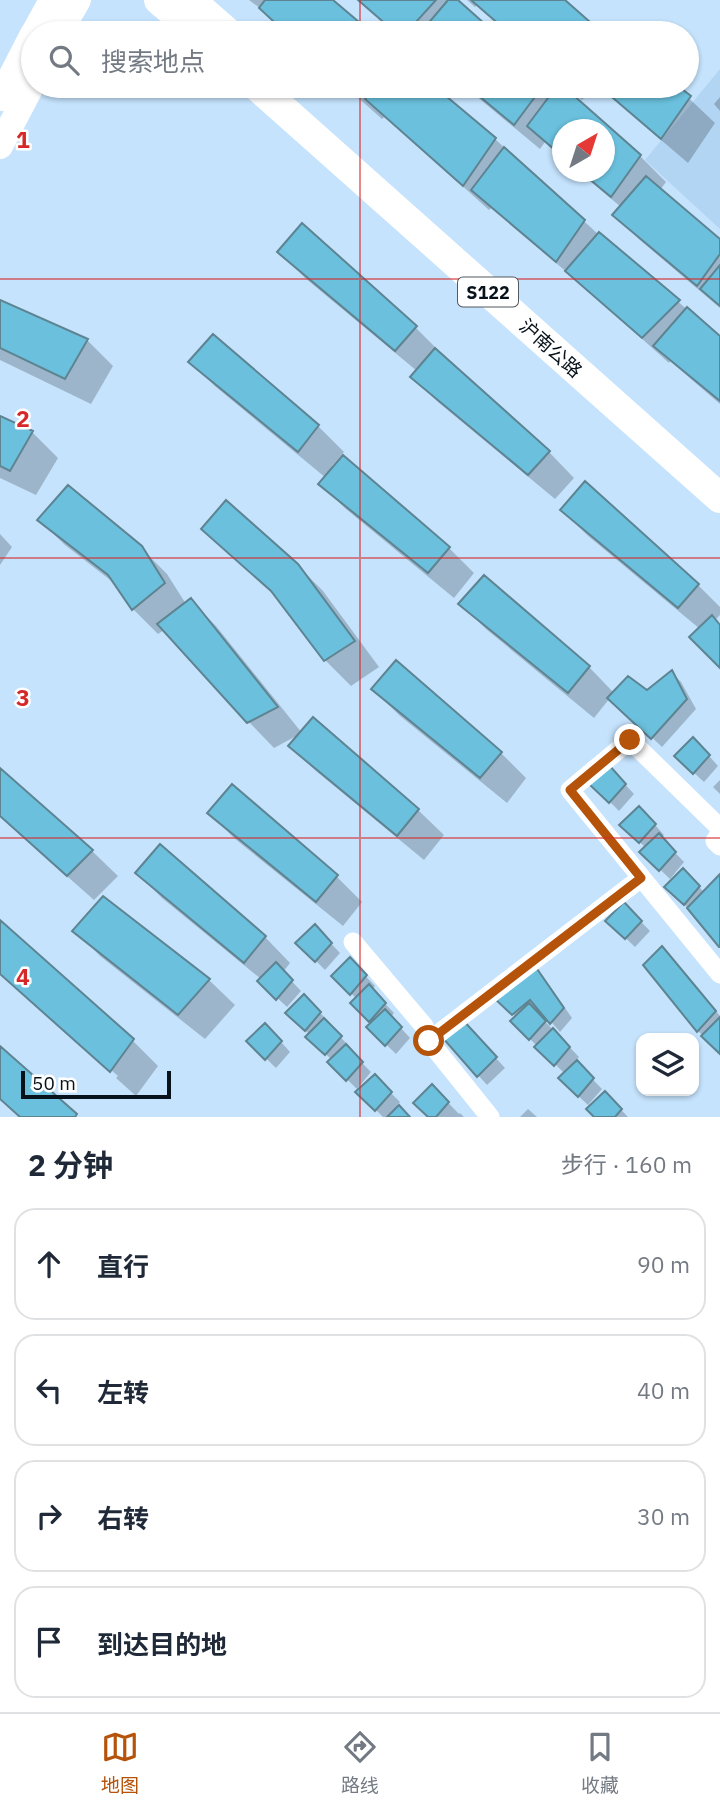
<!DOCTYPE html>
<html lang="zh">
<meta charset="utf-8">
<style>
:root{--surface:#fff;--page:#f6f6f7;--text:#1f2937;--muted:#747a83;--line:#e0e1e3;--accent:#b45309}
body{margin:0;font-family:"IBM Plex Sans","Noto Sans SC",sans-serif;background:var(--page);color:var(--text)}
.controls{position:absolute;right:21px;bottom:21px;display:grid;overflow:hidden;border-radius:14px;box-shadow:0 2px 5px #0004}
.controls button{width:63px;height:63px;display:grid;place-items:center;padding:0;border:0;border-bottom:2px solid var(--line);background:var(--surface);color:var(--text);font:35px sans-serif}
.compass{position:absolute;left:552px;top:119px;width:63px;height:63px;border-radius:50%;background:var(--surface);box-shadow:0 2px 5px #0004;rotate:39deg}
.scale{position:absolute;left:21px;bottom:18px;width:150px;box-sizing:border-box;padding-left:7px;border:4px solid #08121a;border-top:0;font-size:19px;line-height:24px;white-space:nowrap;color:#08121a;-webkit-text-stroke:5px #fff;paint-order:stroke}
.stop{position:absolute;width:21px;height:21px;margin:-16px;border:5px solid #b45309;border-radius:50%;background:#fff}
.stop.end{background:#b45309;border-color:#fff;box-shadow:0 2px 7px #0008}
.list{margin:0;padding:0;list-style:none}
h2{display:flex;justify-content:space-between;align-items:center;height:91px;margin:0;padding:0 28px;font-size:30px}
h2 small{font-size:23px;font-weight:400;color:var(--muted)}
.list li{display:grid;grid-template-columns:46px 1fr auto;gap:21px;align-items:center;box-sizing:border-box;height:112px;margin:0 14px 14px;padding:0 14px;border:2px solid var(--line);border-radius:21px}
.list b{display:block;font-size:26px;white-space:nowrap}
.list em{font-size:23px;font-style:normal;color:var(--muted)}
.icon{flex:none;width:38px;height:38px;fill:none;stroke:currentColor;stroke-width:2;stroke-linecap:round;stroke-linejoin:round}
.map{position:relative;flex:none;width:720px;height:1117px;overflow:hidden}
.search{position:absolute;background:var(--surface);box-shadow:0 2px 5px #0004;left:21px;right:21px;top:21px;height:77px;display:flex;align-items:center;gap:18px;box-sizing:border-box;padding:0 24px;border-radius:38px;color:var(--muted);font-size:26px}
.sheet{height:595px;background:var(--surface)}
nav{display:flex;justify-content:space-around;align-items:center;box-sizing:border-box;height:98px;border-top:2px solid var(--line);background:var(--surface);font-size:19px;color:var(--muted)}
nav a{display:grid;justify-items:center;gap:4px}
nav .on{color:var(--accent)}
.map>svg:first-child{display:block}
.built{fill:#b2d5f3}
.shadow{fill:#0003}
.building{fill:#6ac0dd;stroke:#5e8492;stroke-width:2}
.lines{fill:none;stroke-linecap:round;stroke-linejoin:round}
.minor{stroke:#fff;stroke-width:19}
.secondary{stroke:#fff;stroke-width:26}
.primary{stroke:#fff;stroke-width:30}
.route{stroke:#b45309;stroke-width:9}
.grid{fill:none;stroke:#d62828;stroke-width:2;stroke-opacity:0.55}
.labels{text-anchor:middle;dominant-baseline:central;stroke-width:5;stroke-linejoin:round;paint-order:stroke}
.shield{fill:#fff;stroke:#52595f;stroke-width:2}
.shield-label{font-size:18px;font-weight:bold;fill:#08121a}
.street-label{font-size:19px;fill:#08121a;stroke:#fff}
.grid-label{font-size:23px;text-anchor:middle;font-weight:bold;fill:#d62828;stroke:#fff;stroke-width:5;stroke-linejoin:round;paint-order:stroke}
</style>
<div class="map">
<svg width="720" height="1117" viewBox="0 0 720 1117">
<rect width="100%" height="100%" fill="#c5e3fd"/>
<!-- built -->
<path class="built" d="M720 69V229L645 160Z"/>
<!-- shadow -->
<path class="shadow" d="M249 0H330L369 33H286L264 11Z
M358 0H455L493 33H395Z
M467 0H562L600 33H508L477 5 475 7Z
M345 86H431L495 139 599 235 600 234 720 338V404L670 361 669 363 582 285 491 208 489 210 385 116 382 119Z
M464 86H551L556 90 560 86 640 156 666 182 660 190 720 241V308L640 240 614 215 621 207 579 172H604V130H562V158L545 142 540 149Z
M567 86H595L582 100Z
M598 86H676L715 123 688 163Z
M720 97V111L714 104Z
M280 252 416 328 441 353 440 354 549 452 574 478 555 499 438 402 412 377 417 371 305 278Z
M0 302 87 340 113 366 91 404 0 360Z
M213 336 318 426 344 452 332 466 449 548 474 573 454 598 346 509 320 484 326 478 216 387 190 362Z
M0 418 32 432 58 458 36 495 0 478Z
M585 484 698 585 720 607V615L714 621 720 626V666L700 629 587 535 562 510Z
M39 520 141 548 167 574 186 604 191 601 216 626 302 733 418 810 444 835 424 860 316 771 290 746 300 734 274 748 249 722 164 630 158 634 133 609 118 586 65 545Z
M203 529 297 565 323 591 379 667 351 686 325 660 279 599 229 554Z
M0 534 12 547 0 565Z
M461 604 589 667 614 693H647L672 673 681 682 696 709 662 747 610 698 594 718 486 629Z
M373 689 501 753 526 778 507 803 399 715Z
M702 748 718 766 704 782 676 756Z
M0 771 92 851 118 876 94 900 0 817Z
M618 777 634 794 619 811 592 784Z
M720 780V794L713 787Z
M232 786 337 877 362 902 343 926 234 838 209 813Z
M648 817 664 835 661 838 684 862 670 879 642 852 646 848 622 825Z
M683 870 704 892 720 876V946L693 913 666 887Z
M137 873 265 937 290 963 283 972 301 991 287 1007 259 981 261 979 162 898Z
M103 898 209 980 235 1005 205 1039 100 956 75 930Z
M624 904 650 931 635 947 608 921Z
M0 923 132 1040 158 1066 136 1096 116 1078 118 1076 0 971Z
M324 936 340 953 325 970 298 943Z
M672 958 720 1016V1052L698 1031 645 965Z
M350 960 375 986 372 990 394 1013 391 1017 410 1038 396 1054 368 1027 373 1023 352 1003 357 999 333 976Z
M532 965 542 975 572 1018 560 1032 540 1009 536 1012 579 1057 575 1061 602 1089 588 1105 560 1079 565 1074 512 1021 516 1017 495 996Z
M304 996 330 1023 328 1024 350 1047 348 1049 371 1072 357 1089 329 1062 332 1060 308 1037 310 1035 288 1013Z
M470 1030 505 1068 487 1085 478 1075Z
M274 1034 290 1052 276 1068 248 1041Z
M374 1076 400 1102 397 1106 409 1117H383L358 1092Z
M432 1086 459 1114 460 1113 464 1117H430Z
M605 1093 628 1117H596Z
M528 1109 537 1117H520Z"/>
<!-- building -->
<path class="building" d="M265 0H333L372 33H286L259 8Z
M358 0H436L406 33H396Z
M448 0H458L495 33H420Z
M471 0H565L598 29 594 33H509Z
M376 86H434L496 138 463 186 365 99Z
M467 86H543L514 125Z
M557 86H563L641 155 611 197 581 172H604V130H562V156L527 126Z
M599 86H678L691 96 661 139Z
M504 147 585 220 556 262 471 190Z
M646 176 720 239V254L697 286 612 215Z
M302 223 417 326 395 351 277 252Z
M599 232 680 300 642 338 565 271Z
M720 265V306L700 289Z
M0 300 88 339 65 379 0 348Z
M687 307 720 336V401L653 346Z
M213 334 319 425 298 452 188 362Z
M435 348 550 451 528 475 410 377Z
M0 416 33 431 10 471 0 466Z
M343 455 450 547 428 573 318 484Z
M585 481 699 584 678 608 560 510Z
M68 485 142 546 165 583 132 610 108 575 37 520Z
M226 500 298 564 355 641 324 661 271 591 201 529Z
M484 575 590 666 568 693 458 604Z
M191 598 278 707 247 723 157 624Z
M712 615 720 625V668L689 637Z
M396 660 502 752 480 778 371 689Z
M672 670 687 699 651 739 607 698 628 676 647 690Z
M313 717 419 809 397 836 288 746Z
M693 737 710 755 693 774 674 756Z
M609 765 626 784 609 803 589 784Z
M0 768 93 850 67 876 0 816Z
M232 784 338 875 316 902 207 813Z
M639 806 656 824 639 843 619 825Z
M659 833 676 852 659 871 639 852Z
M160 844 266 936 244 963 135 873Z
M683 868 700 886 684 905 664 887Z
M720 874V947H719L687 908Z
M103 896 210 979 178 1015 72 931Z
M624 902 642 921 625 939 605 921Z
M0 920 134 1039 110 1072 0 974Z
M315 924 332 943 315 962 295 943Z
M662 946 716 1011 697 1032 643 965Z
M350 957 367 975 350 995 331 976Z
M276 962 293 980 276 1000 257 981Z
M533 963 564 1008 550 1024 530 1000 512 1015 492 996Z
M369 984 386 1003 369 1022 350 1003Z
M304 994 321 1012 305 1031 285 1013Z
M529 1003 546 1021 529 1040 510 1021Z
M385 1009 402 1027 385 1046 366 1027Z
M720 1017V1054L701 1036Z
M324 1018 342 1036 325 1055 305 1037Z
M461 1018 497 1057 477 1077 442 1037Z
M265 1023 282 1041 265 1060 246 1041Z
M553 1028 570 1047 554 1066 534 1047Z
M346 1044 363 1062 346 1081 327 1062Z
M0 1046 77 1114 75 1117H20L0 1099Z
M577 1060 594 1078 578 1097 558 1078Z
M375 1074 392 1092 375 1111 355 1092Z
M432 1084 449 1102 436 1117H428L413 1103Z
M605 1091 622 1109 615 1117H594L586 1109Z
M399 1105 410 1117H387Z"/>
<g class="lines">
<!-- minor -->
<path class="minor" d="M720 828 630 740 570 790 720 974
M720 833 715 841 720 846
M353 942 424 1026 429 1041 490 1117
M429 1041 641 878"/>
<!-- secondary -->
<path class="secondary" d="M34 33 52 0
M59 33 78 0
M0 98 33 34
M0 146 33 83"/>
<!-- primary -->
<path class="primary" d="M159 0 198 33
M190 0 228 33
M257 86 720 498"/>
</g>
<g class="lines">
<!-- route -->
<path class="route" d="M429 1041 641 878 570 790 630 740"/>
</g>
<!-- grid -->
<path class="grid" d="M360 0V33M360 86V1117M0 279H720M0 558H720M0 838H720"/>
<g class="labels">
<!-- shield labels -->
<rect class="shield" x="458" y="277.5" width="60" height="29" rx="5"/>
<g class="shield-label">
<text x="488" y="292">S122</text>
</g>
<!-- street labels -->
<g class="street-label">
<text transform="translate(551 348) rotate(42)">沪南公路</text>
</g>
</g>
<g class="grid-label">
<text x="23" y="148">1</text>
<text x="23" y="427">2</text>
<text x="23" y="706">3</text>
<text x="23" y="985">4</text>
</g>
</svg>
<div class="controls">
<button><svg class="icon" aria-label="layers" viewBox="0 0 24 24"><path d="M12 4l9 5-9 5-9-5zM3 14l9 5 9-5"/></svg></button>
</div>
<svg class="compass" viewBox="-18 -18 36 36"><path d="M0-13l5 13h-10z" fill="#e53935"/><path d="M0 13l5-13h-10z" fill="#747a83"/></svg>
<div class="scale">50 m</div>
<div class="stop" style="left:429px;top:1041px"></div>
<div class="stop end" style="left:630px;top:740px"></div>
<div class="search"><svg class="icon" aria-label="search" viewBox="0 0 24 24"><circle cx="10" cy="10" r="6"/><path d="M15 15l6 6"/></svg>搜索地点</div>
</div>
<section class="sheet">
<h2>2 分钟<small>步行 · 160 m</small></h2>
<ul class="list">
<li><svg class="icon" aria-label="ahead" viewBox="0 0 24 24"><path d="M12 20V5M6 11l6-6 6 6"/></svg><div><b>直行</b></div><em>90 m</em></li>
<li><svg class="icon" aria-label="left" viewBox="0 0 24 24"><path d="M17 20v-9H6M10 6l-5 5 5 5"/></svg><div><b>左转</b></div><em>40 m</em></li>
<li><svg class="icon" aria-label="right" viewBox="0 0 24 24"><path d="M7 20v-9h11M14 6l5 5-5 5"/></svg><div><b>右转</b></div><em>30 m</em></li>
<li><svg class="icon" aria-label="arrive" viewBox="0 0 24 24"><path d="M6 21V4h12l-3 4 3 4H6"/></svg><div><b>到达目的地</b></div></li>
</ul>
</section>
<nav>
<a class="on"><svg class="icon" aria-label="map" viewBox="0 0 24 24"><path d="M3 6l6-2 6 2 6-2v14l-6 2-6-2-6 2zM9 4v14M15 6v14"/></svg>地图</a>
<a><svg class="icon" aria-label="directions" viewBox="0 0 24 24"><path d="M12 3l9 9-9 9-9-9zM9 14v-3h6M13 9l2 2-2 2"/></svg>路线</a>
<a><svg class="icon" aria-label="saved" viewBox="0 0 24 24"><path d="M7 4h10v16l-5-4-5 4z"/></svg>收藏</a>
</nav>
